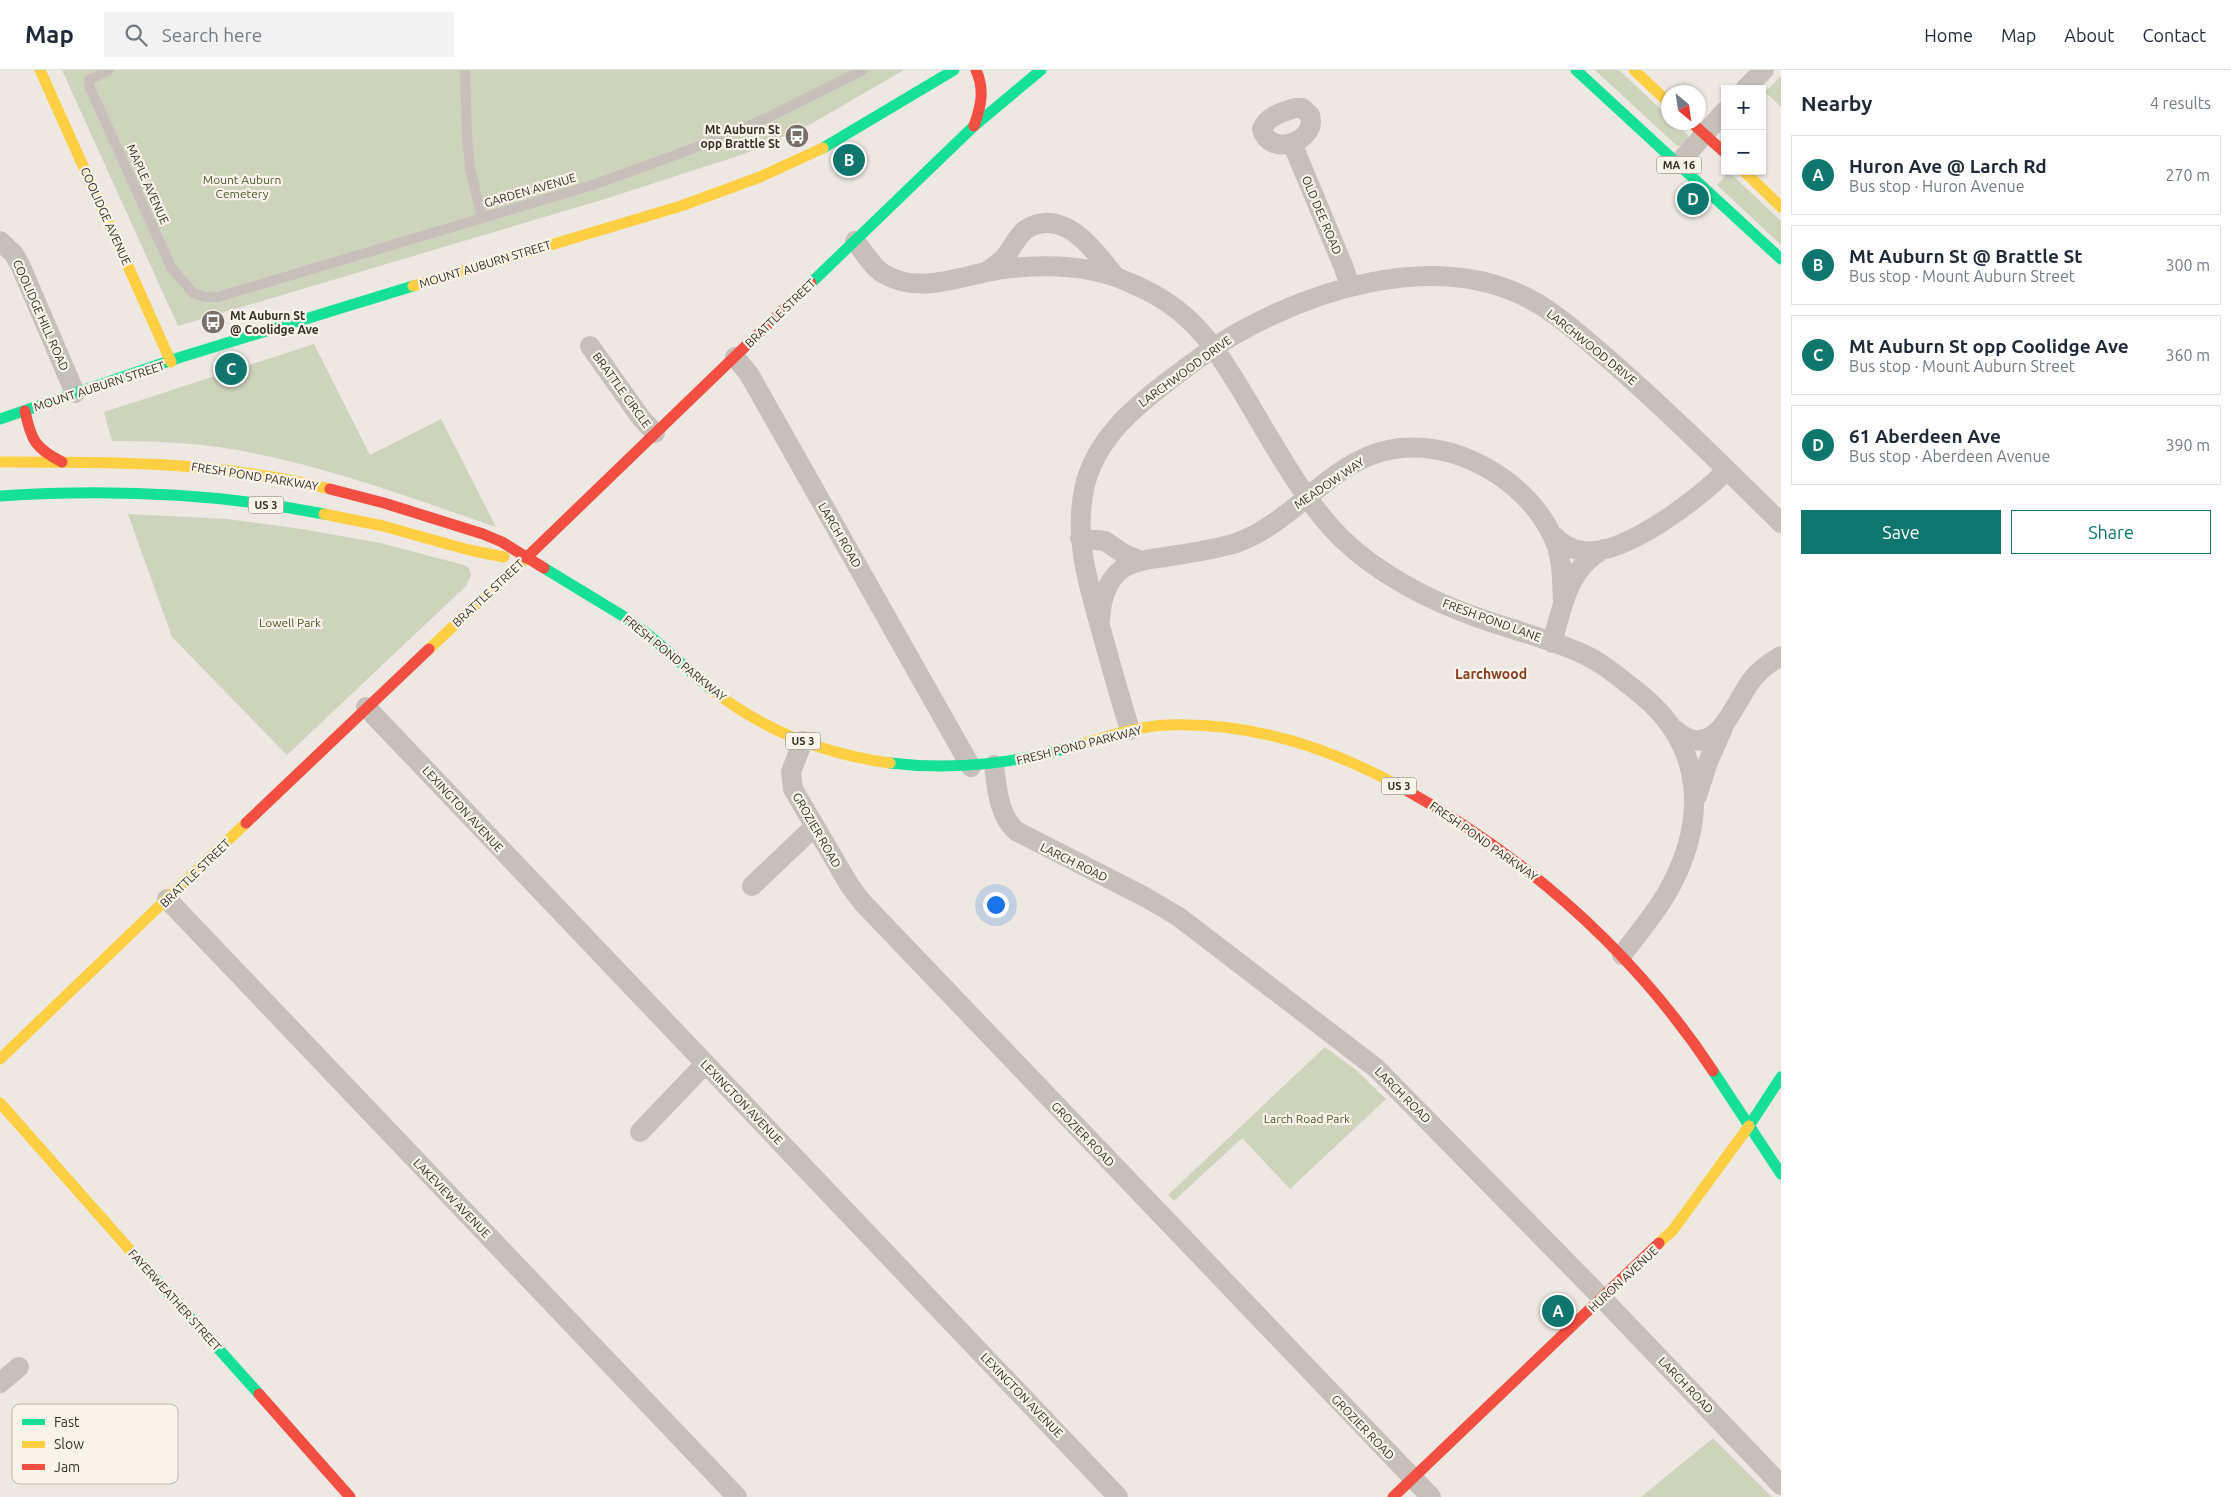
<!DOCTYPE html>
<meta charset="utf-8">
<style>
:root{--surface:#fff;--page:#f2f2f3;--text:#1f2937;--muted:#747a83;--line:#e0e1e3;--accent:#0f766e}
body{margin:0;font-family:Ubuntu,sans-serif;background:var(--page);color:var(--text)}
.controls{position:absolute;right:15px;top:15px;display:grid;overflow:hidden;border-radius:0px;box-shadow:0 1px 4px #0004}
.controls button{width:45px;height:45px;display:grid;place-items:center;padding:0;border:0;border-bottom:1px solid var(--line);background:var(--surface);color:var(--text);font:25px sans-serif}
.compass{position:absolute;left:1661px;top:15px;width:45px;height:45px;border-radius:50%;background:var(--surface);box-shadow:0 1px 4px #0004;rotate:151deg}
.you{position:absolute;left:995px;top:834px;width:18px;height:18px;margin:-12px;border:4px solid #fff;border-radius:50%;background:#1a73e8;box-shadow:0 0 0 8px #1a73e833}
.badge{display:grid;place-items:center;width:32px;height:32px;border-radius:50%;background:var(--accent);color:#fff;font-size:16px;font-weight:700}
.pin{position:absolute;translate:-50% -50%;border:2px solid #fff;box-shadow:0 1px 5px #0006}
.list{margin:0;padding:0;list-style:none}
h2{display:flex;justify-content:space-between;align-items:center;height:65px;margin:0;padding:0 20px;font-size:21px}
h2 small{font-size:16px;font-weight:400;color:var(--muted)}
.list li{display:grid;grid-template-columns:32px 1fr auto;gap:15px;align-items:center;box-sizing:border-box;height:80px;margin:0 10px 10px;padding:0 10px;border:1px solid var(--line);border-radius:0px}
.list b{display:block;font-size:19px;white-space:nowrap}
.list p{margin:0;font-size:16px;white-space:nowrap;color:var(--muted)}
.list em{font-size:16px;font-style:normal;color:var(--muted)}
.actions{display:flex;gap:10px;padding:15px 20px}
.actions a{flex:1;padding:11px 0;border:1px solid var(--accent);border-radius:0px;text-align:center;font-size:18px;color:var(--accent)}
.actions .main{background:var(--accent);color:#fff}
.icon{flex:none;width:28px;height:28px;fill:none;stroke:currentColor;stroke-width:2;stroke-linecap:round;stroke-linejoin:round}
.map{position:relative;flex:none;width:1781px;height:1427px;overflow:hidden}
header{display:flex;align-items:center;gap:30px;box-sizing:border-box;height:70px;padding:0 25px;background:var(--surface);border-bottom:1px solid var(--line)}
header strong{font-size:24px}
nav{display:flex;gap:28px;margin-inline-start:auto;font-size:18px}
.search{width:350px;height:45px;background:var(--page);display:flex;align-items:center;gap:12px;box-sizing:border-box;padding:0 18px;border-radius:0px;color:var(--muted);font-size:19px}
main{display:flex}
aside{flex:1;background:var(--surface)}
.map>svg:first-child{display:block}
.green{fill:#ced3bc}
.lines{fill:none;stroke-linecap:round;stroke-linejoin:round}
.lane{stroke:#c7c0ba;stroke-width:10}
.street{stroke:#c7c0ba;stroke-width:20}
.fast{stroke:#16e098;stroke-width:11}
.slow{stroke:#ffcf43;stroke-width:11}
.jam{stroke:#f24e42;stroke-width:11}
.labels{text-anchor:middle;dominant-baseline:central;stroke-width:4.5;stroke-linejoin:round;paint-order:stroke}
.shield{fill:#faf3e9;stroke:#726962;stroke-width:1}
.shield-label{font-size:11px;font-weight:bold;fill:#382e28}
.poi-label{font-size:12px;font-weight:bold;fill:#382e28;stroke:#faf3e9;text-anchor:end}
.park-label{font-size:12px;fill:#46572c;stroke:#faf3e9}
.street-label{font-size:12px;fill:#382e28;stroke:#faf3e9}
.neighbourhood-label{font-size:14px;font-weight:bold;fill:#893c20;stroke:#faf3e9}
.key{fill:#faf3e9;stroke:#c0b8af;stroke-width:1}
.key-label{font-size:14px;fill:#382e28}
</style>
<header>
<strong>Map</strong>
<div class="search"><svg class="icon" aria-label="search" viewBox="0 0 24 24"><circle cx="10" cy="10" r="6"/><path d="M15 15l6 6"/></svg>Search here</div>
<nav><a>Home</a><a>Map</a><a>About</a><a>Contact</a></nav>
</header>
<main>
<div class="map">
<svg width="1781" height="1427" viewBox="0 0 1781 1427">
<rect width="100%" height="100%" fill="#eee8e2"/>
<!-- green -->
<path class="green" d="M62 0H904L811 54 744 84 605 129 178 256Z
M1595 0H1619L1668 46V52L1675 53 1687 64 1689 69 1683 77 1677 76Z
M1781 6V37L1765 22Z
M1729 102 1781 151V175L1717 115Z
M314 274 370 385 441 349 496 457C405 426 313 391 218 377 183 372 147 371 112 371L104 342Z
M128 444 227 449 302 459 380 473 464 495 469 498 471 505 466 516 287 685 172 567Z
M1325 977 1356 1000 1386 1029 1290 1119 1242 1068 1174 1131 1168 1125Z
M1713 1368 1772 1427H1641Z"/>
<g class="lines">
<!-- lane -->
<path class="lane" d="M109 0 89 10 90 18 171 197 193 223 205 227H218L593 115 700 76 769 47 863 0
M465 0 467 66 470 98 482 148"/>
<!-- street -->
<path class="street" d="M1745 19 1764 0
M1295 38H1302L1310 45C1318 72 1269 88 1262 59 1267 46 1283 42 1295 38Z
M1292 73 1344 198 1350 217
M1678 94 1725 41
M0 171 14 184 21 197 75 323
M855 171C863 181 873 198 884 204 921 226 965 204 1003 199 1044 194 1091 195 1128 212 1150 221 1171 233 1188 249 1209 268 1223 291 1238 315 1268 364 1301 428 1341 468 1378 504 1430 531 1479 548 1513 560 1549 569 1581 583 1601 592 1618 606 1634 619 1705 672 1709 749 1667 823 1654 845 1637 865 1622 885
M986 202C992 198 999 193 1004 188 1012 179 1018 164 1028 158 1066 138 1095 182 1115 206
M590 276 641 348 655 363
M735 287 749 304 971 697
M1553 465C1561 473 1571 480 1583 481 1623 487 1700 428 1727 400
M1080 468 1105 471 1124 484 1141 491
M1100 550C1101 531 1107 508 1125 497 1137 490 1152 489 1165 487 1189 483 1213 480 1236 473 1286 456 1320 406 1369 386 1436 358 1524 403 1553 467 1563 487 1562 512 1563 534
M1552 573C1562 538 1568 497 1604 479
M366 637 1118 1427
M1674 659C1715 695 1733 635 1751 611 1759 600 1769 593 1781 586
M1130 660C1120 628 1111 596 1102 563 1088 514 1073 466 1085 415 1096 370 1132 339 1167 312 1191 294 1215 275 1241 261 1319 218 1424 187 1510 220 1547 234 1577 262 1606 287 1667 340 1724 397 1781 453
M803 671 791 702 793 719 850 816 863 833 1431 1427
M994 695C997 718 998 744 1016 761L1145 827 1179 847 1376 998 1602 1228 1781 1415
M1697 726 1708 692 1723 658
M752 816 815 756
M167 829 737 1427
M640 1062 705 994
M0 1313 19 1297"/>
<!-- fast -->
<path class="fast" d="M1576 0 1781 189
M823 78 954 0
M811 213 974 56 1041 0
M0 349 178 288 413 216
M0 426C108 419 217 423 324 444
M544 498 623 546 651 567 711 619
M890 693C957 701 1018 693 1082 674
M1713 1001 1781 1104
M1749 1056 1781 1007
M130 1180 259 1324"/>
<!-- slow -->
<path class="slow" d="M40 0 171 292
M1634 0 1668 32
M1744 101 1781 137
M413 216 681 136 760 107 823 78
M0 392C115 392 217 391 330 419
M324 444 383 456 469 480 504 487
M429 579 526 488
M711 619C763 660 824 684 890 693
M1082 674C1110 666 1139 656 1168 655 1249 652 1328 677 1399 716
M0 989 246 753
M0 1033 130 1180
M1659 1173 1673 1160 1749 1056"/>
<!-- jam -->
<path class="jam" d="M1691 52 1725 83
M974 56C981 36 985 20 976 0
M25 341C31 370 35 378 62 392
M330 419 384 433 483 464 502 472 544 498
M526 488 811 213
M1399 716C1525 786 1633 880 1713 1001
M246 753 429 579
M259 1324 350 1427
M1393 1427 1659 1173"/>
</g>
<!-- icons -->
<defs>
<g id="bus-disc" transform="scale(1.25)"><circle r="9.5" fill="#786f69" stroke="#faf3e9"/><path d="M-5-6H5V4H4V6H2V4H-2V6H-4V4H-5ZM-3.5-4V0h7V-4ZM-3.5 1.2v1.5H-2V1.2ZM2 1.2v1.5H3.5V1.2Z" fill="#fff"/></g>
</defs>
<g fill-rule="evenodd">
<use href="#bus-disc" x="797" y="66"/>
<use href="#bus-disc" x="213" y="252"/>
</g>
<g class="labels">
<!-- shield labels -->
<g class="shield">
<rect x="1656.5" y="86.5" width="45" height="17" rx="4"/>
<rect x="248.5" y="426.5" width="35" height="17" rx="4"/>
<rect x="785.5" y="662.5" width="35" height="17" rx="4"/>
<rect x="1381.5" y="707.5" width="35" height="17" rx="4"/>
</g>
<g class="shield-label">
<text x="1679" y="95">MA 16</text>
<text x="266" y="435">US 3</text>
<text x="803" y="671">US 3</text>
<text x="1399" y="716">US 3</text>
</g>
<!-- poi labels -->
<g class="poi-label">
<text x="780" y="59">Mt Auburn St<tspan x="780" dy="14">opp Brattle St</tspan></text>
<text x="230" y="245" text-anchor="start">Mt Auburn St<tspan x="230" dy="14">@ Coolidge Ave</tspan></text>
</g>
<!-- park labels -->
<g class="park-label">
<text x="242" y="109">Mount Auburn<tspan x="242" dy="14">Cemetery</tspan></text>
<text x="290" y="552">Lowell Park</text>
<text x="1307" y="1048">Larch Road Park</text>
</g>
<!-- street labels -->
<g class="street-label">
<text transform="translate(148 114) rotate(66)">MAPLE AVENUE</text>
<text transform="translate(530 120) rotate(-16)">GARDEN AVENUE</text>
<text transform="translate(1322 145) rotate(67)">OLD DEE ROAD</text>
<text transform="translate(106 146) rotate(66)">COOLIDGE AVENUE</text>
<text transform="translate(485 194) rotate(-17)">MOUNT AUBURN STREET</text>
<text transform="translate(780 243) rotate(-44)">BRATTLE STREET</text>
<text transform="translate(41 245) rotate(66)">COOLIDGE HILL ROAD</text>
<text transform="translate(1592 277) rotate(39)">LARCHWOOD DRIVE</text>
<text transform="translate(1185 301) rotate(-36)">LARCHWOOD DRIVE</text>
<text transform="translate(99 316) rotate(-18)">MOUNT AUBURN STREET</text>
<text transform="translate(622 320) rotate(54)">BRATTLE CIRCLE</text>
<text transform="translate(255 406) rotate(9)">FRESH POND PARKWAY</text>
<text transform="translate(1329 413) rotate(-34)">MEADOW WAY</text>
<text transform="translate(840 465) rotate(60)">LARCH ROAD</text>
<text transform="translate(488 523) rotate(-43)">BRATTLE STREET</text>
<text transform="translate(1492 550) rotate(20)">FRESH POND LANE</text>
<text transform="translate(675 588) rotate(39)">FRESH POND PARKWAY</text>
<text transform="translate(1079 675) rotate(-14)">FRESH POND PARKWAY</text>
<text transform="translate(463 739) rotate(47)">LEXINGTON AVENUE</text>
<text transform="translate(817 760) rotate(60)">GROZIER ROAD</text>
<text transform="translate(1484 771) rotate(35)">FRESH POND PARKWAY</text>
<text transform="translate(1074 792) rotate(26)">LARCH ROAD</text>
<text transform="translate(195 803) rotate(-44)">BRATTLE STREET</text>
<text transform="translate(1403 1025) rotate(45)">LARCH ROAD</text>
<text transform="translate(742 1032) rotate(46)">LEXINGTON AVENUE</text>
<text transform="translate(1083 1064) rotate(46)">GROZIER ROAD</text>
<text transform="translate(452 1128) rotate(46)">LAKEVIEW AVENUE</text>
<text transform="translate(1623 1209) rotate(-43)">HURON AVENUE</text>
<text transform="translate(175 1230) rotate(48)">FAYERWEATHER STREET</text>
<text transform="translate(1686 1315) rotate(46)">LARCH ROAD</text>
<text transform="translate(1022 1325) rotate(46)">LEXINGTON AVENUE</text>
<text transform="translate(1363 1357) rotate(46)">GROZIER ROAD</text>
</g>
<!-- neighbourhood labels -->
<g class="neighbourhood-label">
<text x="1491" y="604">Larchwood</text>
</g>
</g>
<!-- legend -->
<rect x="12" y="1334" width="166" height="80" rx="8" class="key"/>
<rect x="22" y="1349" width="23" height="6" fill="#16e098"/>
<rect x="22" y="1371" width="23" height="7" fill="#ffcf43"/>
<rect x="22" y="1394" width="23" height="6" fill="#f24e42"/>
<g class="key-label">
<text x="54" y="1357">Fast</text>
<text x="54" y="1379">Slow</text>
<text x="54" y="1402">Jam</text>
</g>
</svg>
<div class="controls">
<button>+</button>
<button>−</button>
</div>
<svg class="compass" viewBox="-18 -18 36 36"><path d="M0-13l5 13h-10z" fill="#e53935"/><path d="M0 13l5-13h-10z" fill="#747a83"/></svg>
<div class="you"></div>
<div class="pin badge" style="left:1558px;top:1241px">A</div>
<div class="pin badge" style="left:849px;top:90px">B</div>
<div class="pin badge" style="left:231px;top:299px">C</div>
<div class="pin badge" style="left:1693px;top:129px">D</div>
</div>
<aside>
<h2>Nearby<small>4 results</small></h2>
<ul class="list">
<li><span class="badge">A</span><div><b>Huron Ave @ Larch Rd</b><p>Bus stop · Huron Avenue</p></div><em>270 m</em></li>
<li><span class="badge">B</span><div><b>Mt Auburn St @ Brattle St</b><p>Bus stop · Mount Auburn Street</p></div><em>300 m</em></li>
<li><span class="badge">C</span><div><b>Mt Auburn St opp Coolidge Ave</b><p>Bus stop · Mount Auburn Street</p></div><em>360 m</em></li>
<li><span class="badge">D</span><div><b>61 Aberdeen Ave</b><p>Bus stop · Aberdeen Avenue</p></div><em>390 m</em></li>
</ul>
<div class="actions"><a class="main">Save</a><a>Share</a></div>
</aside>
</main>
